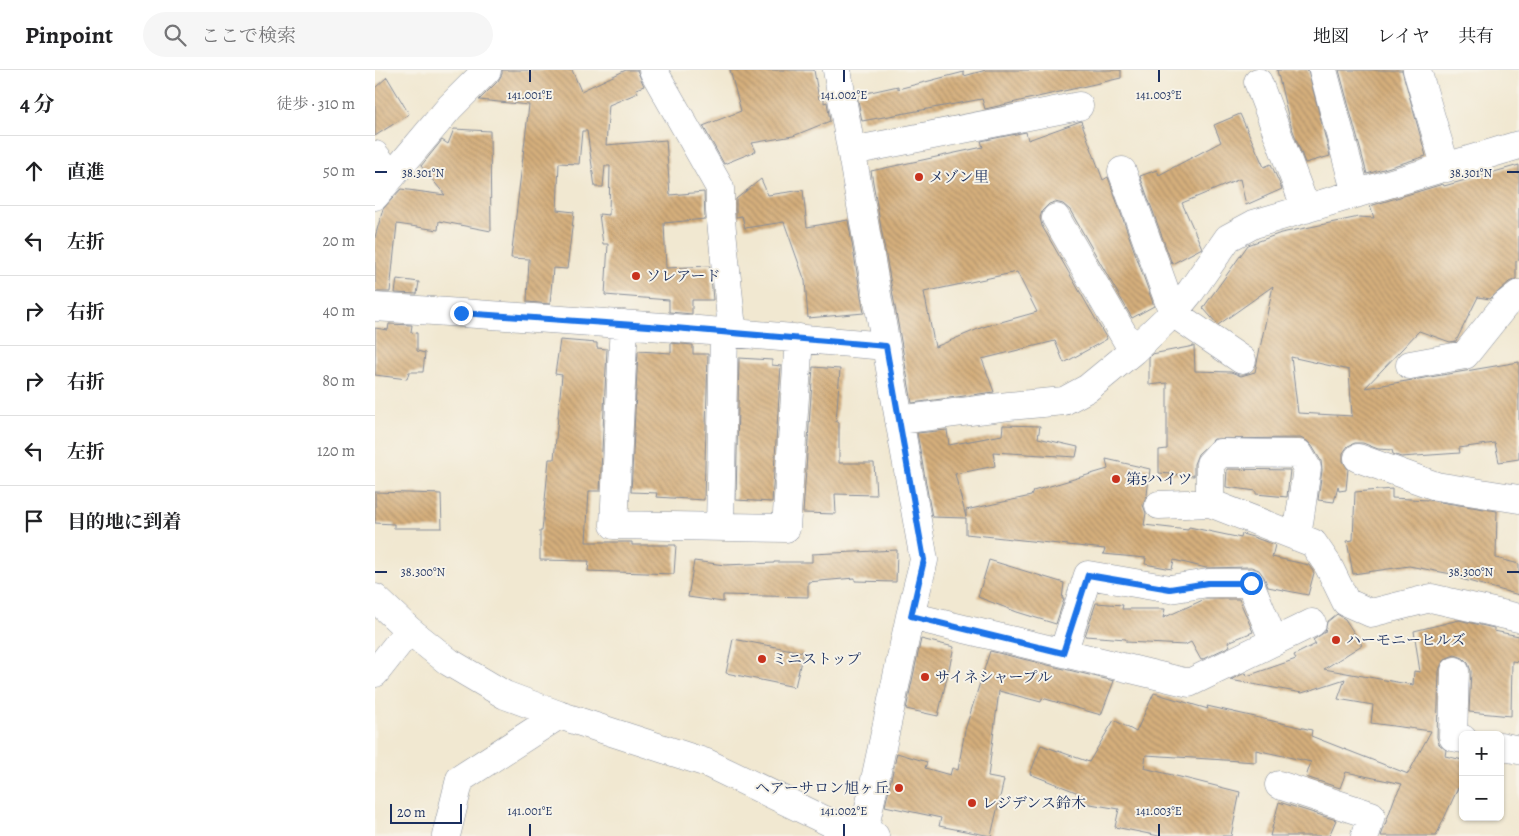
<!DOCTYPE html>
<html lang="ja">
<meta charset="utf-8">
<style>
:root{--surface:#fff;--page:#f6f6f6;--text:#202124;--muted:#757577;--line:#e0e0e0}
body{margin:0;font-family:Alegreya,"Noto Serif JP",serif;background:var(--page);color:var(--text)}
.controls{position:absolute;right:15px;bottom:15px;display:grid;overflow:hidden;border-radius:8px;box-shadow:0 1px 4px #0004}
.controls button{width:45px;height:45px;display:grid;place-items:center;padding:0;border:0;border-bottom:1px solid var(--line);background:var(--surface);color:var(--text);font:25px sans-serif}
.scale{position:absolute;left:15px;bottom:12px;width:72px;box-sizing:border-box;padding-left:5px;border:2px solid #1b2f5e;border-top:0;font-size:14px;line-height:18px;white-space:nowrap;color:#1b2f5e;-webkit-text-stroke:4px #f7f3e8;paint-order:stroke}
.stop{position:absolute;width:15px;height:15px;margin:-11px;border:4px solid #1a73e8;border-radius:50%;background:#fff}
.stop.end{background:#1a73e8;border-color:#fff;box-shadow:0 1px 5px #0008}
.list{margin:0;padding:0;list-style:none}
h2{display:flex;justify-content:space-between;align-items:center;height:65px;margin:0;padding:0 20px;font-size:21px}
h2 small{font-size:16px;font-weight:400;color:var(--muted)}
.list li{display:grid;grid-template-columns:32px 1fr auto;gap:15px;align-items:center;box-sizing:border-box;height:70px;padding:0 20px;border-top:1px solid var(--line)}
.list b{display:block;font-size:19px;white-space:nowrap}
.list em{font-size:16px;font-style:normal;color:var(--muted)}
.icon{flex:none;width:28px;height:28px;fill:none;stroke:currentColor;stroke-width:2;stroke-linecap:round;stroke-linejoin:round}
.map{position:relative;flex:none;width:1144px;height:766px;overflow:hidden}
header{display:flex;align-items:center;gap:30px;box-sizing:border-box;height:70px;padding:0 25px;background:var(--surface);border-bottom:1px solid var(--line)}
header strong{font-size:24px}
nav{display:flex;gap:28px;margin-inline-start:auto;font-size:18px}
.search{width:350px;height:45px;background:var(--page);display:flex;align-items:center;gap:12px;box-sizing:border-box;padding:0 18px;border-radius:28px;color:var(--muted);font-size:19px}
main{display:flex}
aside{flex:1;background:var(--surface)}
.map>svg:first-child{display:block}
.building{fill:url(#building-back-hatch);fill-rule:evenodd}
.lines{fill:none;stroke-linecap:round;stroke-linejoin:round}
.minor-casing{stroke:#868c98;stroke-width:29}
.minor{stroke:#fff;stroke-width:28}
.route{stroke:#1a73e8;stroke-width:6}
.ticks{fill:none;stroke:#1b2f5e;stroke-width:2}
.poi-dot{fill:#c8321e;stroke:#f7f3e8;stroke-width:2}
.labels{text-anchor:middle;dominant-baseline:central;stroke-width:4;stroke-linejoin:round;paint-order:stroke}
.poi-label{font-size:15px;fill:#1b2f5e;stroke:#f7f3e8;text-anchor:start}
.ticks-label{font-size:12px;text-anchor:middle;fill:#1b2f5e;stroke:#f7f3e8;stroke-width:4;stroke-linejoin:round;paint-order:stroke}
</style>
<header>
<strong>Pinpoint</strong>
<div class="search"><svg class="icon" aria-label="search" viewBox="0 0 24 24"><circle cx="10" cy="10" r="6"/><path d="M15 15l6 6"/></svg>ここで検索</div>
<nav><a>地図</a><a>レイヤ</a><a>共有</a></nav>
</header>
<main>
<aside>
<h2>4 分<small>徒歩 · 310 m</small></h2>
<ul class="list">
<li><svg class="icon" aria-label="ahead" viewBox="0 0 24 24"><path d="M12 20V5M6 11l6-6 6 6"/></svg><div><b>直進</b></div><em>50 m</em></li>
<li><svg class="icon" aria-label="left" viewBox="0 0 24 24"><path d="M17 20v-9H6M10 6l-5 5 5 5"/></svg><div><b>左折</b></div><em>20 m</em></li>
<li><svg class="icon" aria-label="right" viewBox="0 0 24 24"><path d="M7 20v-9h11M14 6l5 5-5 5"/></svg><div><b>右折</b></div><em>40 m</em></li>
<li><svg class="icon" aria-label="right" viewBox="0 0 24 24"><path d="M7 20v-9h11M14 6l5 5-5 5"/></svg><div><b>右折</b></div><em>80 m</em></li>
<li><svg class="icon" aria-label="left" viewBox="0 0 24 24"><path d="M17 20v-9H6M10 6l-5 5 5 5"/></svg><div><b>左折</b></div><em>120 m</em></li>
<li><svg class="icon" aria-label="arrive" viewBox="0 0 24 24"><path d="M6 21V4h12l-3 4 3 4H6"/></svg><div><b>目的地に到着</b></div></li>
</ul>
</aside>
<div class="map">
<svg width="1144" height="766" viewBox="0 0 1144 766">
<defs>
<pattern id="building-back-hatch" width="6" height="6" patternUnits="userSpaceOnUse" patternTransform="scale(1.25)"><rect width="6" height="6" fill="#d5af7c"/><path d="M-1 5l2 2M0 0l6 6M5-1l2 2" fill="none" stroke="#ac8f69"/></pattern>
</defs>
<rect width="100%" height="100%" fill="#f7f3e8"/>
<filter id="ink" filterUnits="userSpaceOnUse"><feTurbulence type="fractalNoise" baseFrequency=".02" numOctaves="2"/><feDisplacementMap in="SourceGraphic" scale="10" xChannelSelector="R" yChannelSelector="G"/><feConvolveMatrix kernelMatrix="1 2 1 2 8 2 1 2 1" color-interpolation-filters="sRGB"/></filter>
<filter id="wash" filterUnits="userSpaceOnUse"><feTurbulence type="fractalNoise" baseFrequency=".0096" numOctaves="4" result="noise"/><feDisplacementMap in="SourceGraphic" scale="20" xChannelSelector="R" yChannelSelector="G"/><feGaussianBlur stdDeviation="1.12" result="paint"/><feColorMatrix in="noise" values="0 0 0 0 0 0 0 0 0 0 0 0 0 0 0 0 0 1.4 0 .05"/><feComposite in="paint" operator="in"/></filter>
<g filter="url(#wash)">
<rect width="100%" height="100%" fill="#f1e8d1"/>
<g id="blocks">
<!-- building -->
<path class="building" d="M127 0H197L206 21 251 0H262L269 16 261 19 263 23 234 35 231 75 291 70 295 125 329 122 330 149 289 153 291 198 335 196 338 230H317V244L294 242V230L230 225 233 174H228L224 144 234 145 235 96H230L228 117H220L212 61H207L204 94 184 93 182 140 199 142 192 199 178 198 175 234 152 232 154 189 136 188 154 35 104 30 123 11 127 4Z
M355 0H439L444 29 449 28V33L452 32 455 51 418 66 377 73 381 81 349 94 328 56 366 41Z
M611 0H746V8L610 39 607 29 487 51 482 25 523 16V19L589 2V6Z
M902 0H933L955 86 930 93 914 50Z
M964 0H1027L1051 86 992 104Z
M12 7 34 44 0 66V18Z
M865 44 889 97 896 94 907 119 871 135 865 109 807 133 827 178 797 194 765 106 782 100 784 105 846 72 839 55Z
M706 51 728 110 733 107 779 236 757 248 695 140 688 134 680 132 674 134 667 141 665 148 667 156 732 269 689 293 680 271 607 289 619 322 537 333 496 101 608 77 606 71 651 62 653 70ZM642 202 662 242 608 257 560 277 549 222Z
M79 59 115 61 116 161 64 151 63 160 22 154 15 222H0V167L8 139 26 119 70 125 46 96 67 70 73 74Z
M1144 95V190L1141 191V209L1134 212 1115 229 1103 227 1081 271 1075 272 1044 261 990 318 1144 292V389L1124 392 1120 373 1084 378 1085 383 1026 387 1018 384 1017 380 1003 379 988 373H980L973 376 968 383V391L973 399 971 420 964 421 963 416 959 432 943 430 947 400 946 391 937 376 932 371 925 368 839 369 823 384 819 394V406L784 403V380L792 379V313L774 315V287L777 284 819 276 820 301 856 302 866 306 880 302 898 216 843 255 828 238 873 175 906 163 984 147 999 148 995 136 1068 114 1069 116ZM916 287 974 300 977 346 923 343Z
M386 109 393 125 428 120 432 157 473 150 489 243 433 248 430 211 409 152 370 158 367 146 361 147V129Z
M22 209 44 212 42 224 20 223Z
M14 254 37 255 36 262 42 263V281L50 283 48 302H34L32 309 0 305V258L13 260Z
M185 270 222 273V278L232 279 225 421H214L211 472H257V475H301L299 504 213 501 214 491 165 490V461H167L174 389H179L187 305 180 304Z
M296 273 318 275V284H333L329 430 281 427 282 423 256 422 263 281 296 283Z
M364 288 397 290V295L406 296 397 432 361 430Z
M438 297 465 299 461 352H464V393H499L501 425 460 424 461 444 428 443Z
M628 355 665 356 663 368 703 377 701 387 618 382 620 396 580 404 591 447V440L656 426 658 421 733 399 731 389 775 399 772 425 768 435 771 443 769 455 813 460 814 457 866 468 867 464 878 467 900 475 897 487 934 495 939 503 933 525 893 517 889 507 884 500 876 497 831 498 799 490 797 499 770 494 771 488 728 484 730 479 591 464V448L557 447 542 363 572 360 574 375 627 365Z
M852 399 915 400 912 427 881 424V421L851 417Z
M1017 419V428L1053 430 1122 441 1121 488 1144 494V525L1086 509 1087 506 1034 496 978 504 972 471 978 470 980 422Z
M0 422 66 424 67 458H19V454L0 453Z
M522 480 521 512 480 511V508L433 512V527L348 525V532L313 527 319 491 350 495 399 493V492H437V484Z
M614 490 689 513 687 529H689L681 554 642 542 603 527Z
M830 529H864L878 562 853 572 855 576 826 590 816 572 810 575 751 572V569L710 566 721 533 748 535 747 539H790L788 548Z
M962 544 970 549 987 575 949 599 1038 615 1039 601 1045 602 1039 561 1084 550 1119 558V561L1144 566V592L1137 591 1136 646 1094 642 1096 601 1093 593 1088 588 1080 585 1072 588 1067 593 1064 601 1062 667 1064 674 1071 680 1070 686 1088 690V720L1083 718 1061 766H1006L1020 727 1027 714 971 702 965 718 931 707 936 692 881 680V692L771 685 769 698 865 722 856 766H784L740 757 744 739 704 732 706 724 655 704 666 675 714 692 739 650 761 662 779 623 833 639 832 636 937 660 936 666 1033 704 1056 661 996 653 998 635 963 629 970 609 927 623 855 610 870 603 872 606 921 589 919 585 941 574 938 570 950 562 952 552Z
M358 569 428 582 420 617 351 603Z
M546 569 579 577 563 646 531 639Z
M615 581 739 611 726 645 667 628 666 632 624 621 613 707 629 710 616 766 564 756 566 748 510 736 522 683 552 692 550 698 575 705 577 698 583 700 590 660Z
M904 732 961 750 954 766H895Z"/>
</g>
</g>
<g filter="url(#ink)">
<use href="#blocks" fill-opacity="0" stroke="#868c98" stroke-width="1"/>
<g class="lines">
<!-- minor casing -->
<g class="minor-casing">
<path id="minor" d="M278 0 345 118V141L356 249 360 263
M462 0 549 490 535 546 488 766
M948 0 981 124
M1042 0 1071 98
M883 12 931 139
M477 81 704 36
M0 85 17 106
M747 101 798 243 867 290
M0 126 75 37 112 0
M681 148 758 281
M0 237 288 257 511 276
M249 254 239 455 411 458 424 268
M1035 295 1090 285 1130 235 1144 224
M524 350 634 336 689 331 713 318 758 281 798 243 816 221 853 168 879 154 1144 75
M983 388 1061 416 1144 429
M835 433V394L845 383 924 384 932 398 922 467
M784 435 835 433 938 473 953 495 971 532 996 543 1056 528 1144 548
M345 457 349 262
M0 528 34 560 74 592 130 625 184 645 332 693 458 754 500 766
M535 546 814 613 937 553
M688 583 713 505 795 519 833 513H875L899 572
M1080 601 1078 667 1088 669
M0 603 34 560
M1125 676 1144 680
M904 715 996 745 990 766
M71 766 85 709 184 645"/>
</g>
<!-- minor -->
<use href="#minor" class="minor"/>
</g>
</g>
<g class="lines" filter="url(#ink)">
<!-- route -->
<path class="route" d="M86 243 288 257 511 276 549 490 536 546 688 583 713 505 795 519 833 513H876"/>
</g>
<!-- ticks -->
<path class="ticks" d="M155 0V12M469 0V12M784 0V12M0 102H12M1132 102H1144M0 502H12M1132 502H1144M155 754V766M469 754V766M784 754V766"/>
<!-- markers -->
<g class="poi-dot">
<circle cx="544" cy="107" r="5"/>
<circle cx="261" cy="206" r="5"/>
<circle cx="741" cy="409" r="5"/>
<circle cx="961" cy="570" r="5"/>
<circle cx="387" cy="589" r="5"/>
<circle cx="550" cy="607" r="5"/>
<circle cx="524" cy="718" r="5"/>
<circle cx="597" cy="733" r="5"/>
</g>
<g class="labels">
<!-- poi labels -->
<g class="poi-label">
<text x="554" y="107">メゾン里</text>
<text x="271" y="206">ソレアード</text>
<text x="751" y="409">第5ハイツ</text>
<text x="971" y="570">ハーモニーヒルズ</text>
<text x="397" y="589">ミニストップ</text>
<text x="560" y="607">サイネシャープル</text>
<text x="514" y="718" text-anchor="end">ヘアーサロン旭ヶ丘</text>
<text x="607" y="733">レジデンス鈴木</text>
</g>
</g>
<g class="ticks-label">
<text x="155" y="29">141.001°E</text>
<text x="469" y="29">141.002°E</text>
<text x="784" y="29">141.003°E</text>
<text x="48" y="107">38.301°N</text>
<text x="1096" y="107">38.301°N</text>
<text x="48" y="506">38.300°N</text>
<text x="1096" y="506">38.300°N</text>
<text x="155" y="745">141.001°E</text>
<text x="469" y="745">141.002°E</text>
<text x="784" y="745">141.003°E</text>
</g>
</svg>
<div class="controls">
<button>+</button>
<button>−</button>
</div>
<div class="scale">20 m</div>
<div class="stop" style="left:876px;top:513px"></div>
<div class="stop end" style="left:86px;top:243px"></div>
</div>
</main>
